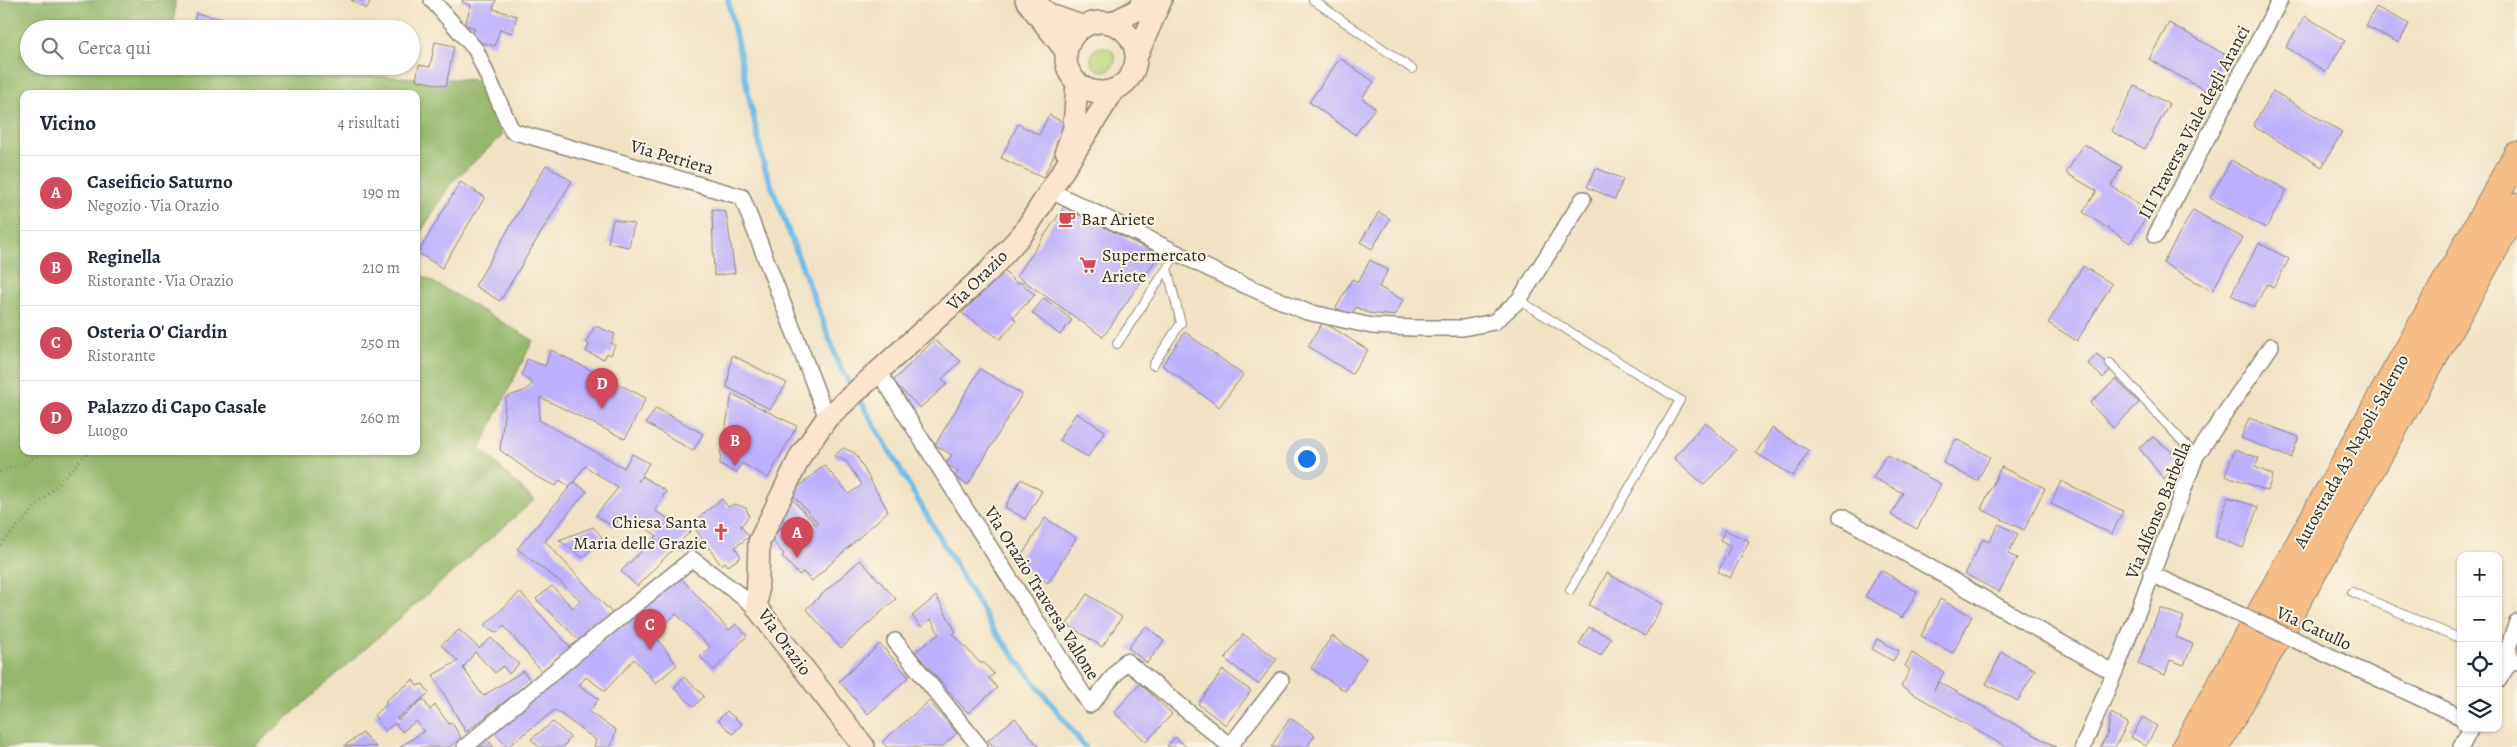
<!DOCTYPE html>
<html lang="it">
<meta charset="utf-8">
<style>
:root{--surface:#fff;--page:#f2f2f3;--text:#1f2937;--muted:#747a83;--line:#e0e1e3;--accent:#d1495b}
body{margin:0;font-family:Alegreya,serif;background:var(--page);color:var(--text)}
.controls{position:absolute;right:15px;bottom:15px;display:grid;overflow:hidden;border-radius:10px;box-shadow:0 1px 4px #0004}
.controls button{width:45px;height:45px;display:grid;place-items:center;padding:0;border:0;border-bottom:1px solid var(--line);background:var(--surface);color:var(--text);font:25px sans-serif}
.you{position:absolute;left:1306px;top:458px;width:18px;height:18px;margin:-12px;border:4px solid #fff;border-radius:50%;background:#1a73e8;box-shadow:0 0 0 8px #1a73e833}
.badge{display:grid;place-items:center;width:32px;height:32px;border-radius:50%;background:var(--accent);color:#fff;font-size:16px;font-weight:700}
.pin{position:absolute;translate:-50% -41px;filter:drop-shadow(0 1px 2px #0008)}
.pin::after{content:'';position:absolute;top:26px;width:18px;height:15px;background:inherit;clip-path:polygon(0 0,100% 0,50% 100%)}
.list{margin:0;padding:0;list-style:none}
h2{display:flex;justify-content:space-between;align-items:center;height:65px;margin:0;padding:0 20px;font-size:21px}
h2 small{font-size:16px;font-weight:400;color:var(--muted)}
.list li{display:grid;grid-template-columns:32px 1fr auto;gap:15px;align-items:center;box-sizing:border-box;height:75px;padding:0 20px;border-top:1px solid var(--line)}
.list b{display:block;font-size:19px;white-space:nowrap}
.list p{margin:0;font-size:16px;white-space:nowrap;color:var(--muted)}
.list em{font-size:16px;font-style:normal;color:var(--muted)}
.icon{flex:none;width:28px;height:28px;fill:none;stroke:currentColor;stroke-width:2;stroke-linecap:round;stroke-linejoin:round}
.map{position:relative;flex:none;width:2517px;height:747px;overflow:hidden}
.search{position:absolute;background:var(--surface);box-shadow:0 1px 4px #0004;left:20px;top:20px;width:400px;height:55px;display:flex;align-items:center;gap:12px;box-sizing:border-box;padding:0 18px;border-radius:28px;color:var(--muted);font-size:19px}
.panel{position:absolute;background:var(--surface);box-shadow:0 1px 4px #0004;left:20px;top:90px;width:400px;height:365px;border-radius:10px}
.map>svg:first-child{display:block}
.green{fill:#bdd77c;stroke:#748154}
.forest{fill:#96b86c;stroke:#60724c}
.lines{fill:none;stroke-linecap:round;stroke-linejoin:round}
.stream{stroke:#6dbae6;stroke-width:5.5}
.building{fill:#bcaffd}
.lane-casing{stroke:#8e8678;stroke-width:10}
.street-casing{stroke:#8e8678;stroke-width:18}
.secondary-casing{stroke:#8e8678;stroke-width:24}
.highway-casing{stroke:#8e8678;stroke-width:30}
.path{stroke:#8e8678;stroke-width:3;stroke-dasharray:1 4;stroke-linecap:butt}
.lane{stroke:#fff;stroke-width:8}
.street{stroke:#fff;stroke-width:15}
.secondary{stroke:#fbe5cf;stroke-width:21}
.highway{stroke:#f6be86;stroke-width:28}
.street-bridge-casing{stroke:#8e8678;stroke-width:18;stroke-linecap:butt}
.street-bridge{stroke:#fff;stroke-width:15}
.labels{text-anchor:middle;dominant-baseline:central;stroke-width:4;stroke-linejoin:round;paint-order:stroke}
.street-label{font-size:18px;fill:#2b2b2b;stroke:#fcf5e5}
.poi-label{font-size:18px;fill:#2b2b2b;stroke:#fcf5e5;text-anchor:start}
</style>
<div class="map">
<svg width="2517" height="747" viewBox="0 0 2517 747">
<rect width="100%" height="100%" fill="#fcf5e5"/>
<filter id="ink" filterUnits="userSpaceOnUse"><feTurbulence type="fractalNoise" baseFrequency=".02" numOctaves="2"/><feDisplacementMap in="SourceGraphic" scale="10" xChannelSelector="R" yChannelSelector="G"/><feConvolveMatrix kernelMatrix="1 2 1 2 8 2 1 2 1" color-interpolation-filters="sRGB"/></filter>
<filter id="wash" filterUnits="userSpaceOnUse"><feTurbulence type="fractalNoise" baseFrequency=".0096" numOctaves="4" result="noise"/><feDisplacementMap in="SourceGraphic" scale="20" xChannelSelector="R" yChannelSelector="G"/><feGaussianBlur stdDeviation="1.12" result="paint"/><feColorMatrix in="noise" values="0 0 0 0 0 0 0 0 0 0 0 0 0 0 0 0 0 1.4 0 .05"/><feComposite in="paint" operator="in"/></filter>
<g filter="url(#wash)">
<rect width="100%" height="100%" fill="#f1e2c4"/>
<!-- green -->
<path class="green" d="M1091 59a12 12 0 1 1 24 0a12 12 0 1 1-24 0Z"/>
<!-- forest -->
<path class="forest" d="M0 0H175L174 29H29V66H283L340 75 480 80 502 136 451 183 416 240V94H24V451H416V272L533 340 480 448 534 500 254 747H0Z"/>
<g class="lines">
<!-- stream -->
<path class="stream" d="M728 0 764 166 840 367 853 389
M858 397 993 629 1085 747"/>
</g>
<g id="blocks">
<!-- building -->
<path class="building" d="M351 0H371L366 9Z
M462 0H496L493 9 517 16 512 33 500 29 495 46 471 40 475 28 465 25 471 5 462 2Z
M2376 7 2409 24 2399 43 2366 26Z
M196 13 226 20 224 29H192Z
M2305 16 2345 41 2326 72 2286 47Z
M2169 23 2228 56 2208 92 2149 59Z
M435 42 454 46 446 86 416 80 419 65 430 67Z
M1340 58 1374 82 1362 98 1375 108 1355 135 1309 102Z
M2135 86 2169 104 2145 149 2111 131Z
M2273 91 2342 132 2322 167 2253 126Z
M1049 115 1069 125 1043 178 1001 158 1018 124 1039 135Z
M2084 144 2122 167 2111 186 2150 212 2130 243 2083 212 2097 191 2066 173Z
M2231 160 2287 190 2266 228 2210 198Z
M546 165 572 181 500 301 475 286Z
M1596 168 1623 179 1615 199 1587 187Z
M460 182 485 197 442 268 418 253Z
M1064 207 1159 255 1103 337 1017 276Z
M712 209 726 212 735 273 714 276Z
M2193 210 2243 238 2212 291 2163 263Z
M1379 212 1390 219 1372 249 1360 242Z
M613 219 634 224 629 247 608 243Z
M2259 243 2289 259 2274 287 2267 284 2254 307 2231 295Z
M1370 260 1388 270 1379 287 1403 300 1395 316 1368 313 1356 307 1351 316 1336 308 1352 279 1358 282Z
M2083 266 2112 284 2077 341 2048 323Z
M1004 271 1017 284 1020 282 1035 295 1013 317 1016 321 1000 339 962 313Z
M1044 298 1072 320 1060 335 1032 313Z
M1323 322 1368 350 1352 374 1308 346Z
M595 326 615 334 611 343 615 345 611 355 607 353 604 359 586 352 589 344 586 342Z
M1185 332 1243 375 1219 407 1162 365Z
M934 340 961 361 942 379 947 384 920 408 893 381Z
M551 350 646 398 625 439 540 397 539 420 624 468 632 454 649 463 638 482 642 476 666 491 655 511 691 531 637 586 621 571 657 536 637 521 633 524 621 516 613 527 596 515 618 488 585 466 570 487 560 480 556 486 537 477 500 450 506 397 524 391 533 384 522 375 527 359 545 366Z
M2097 354 2112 368 2103 378 2088 364Z
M732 355 787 383 770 409 727 387Z
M980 369 1022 394 968 485 954 477 958 471 946 464 952 455 935 445Z
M2116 379 2139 403 2113 428 2090 403Z
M732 394 797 426 768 478 742 463 736 473 720 464 721 451Z
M656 408 703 434 693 451 646 423Z
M1076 413 1105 431 1088 457 1059 440Z
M2249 418 2299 437 2291 458 2241 438Z
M1705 422 1736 450 1704 485 1674 458Z
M1772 428 1809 451 1793 476 1756 453Z
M2153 437 2180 458 2164 479 2139 448Z
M1956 439 1990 457 1977 481 1943 463Z
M843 448 855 453 888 511 812 581 803 572 799 575 782 556 784 554 770 538 786 523 777 513 792 499 816 525 818 523 791 493 824 465 849 494 862 485 846 461 834 456Z
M2235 449 2259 458 2255 467 2273 475 2267 491 2225 475Z
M1886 455 1941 484 1917 529 1891 515 1903 493 1873 478Z
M2001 467 2045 488 2024 530 1981 509Z
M1021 479 1042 491 1025 519 1005 507Z
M2061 481 2123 511 2112 534 2051 504Z
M574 482 587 491 545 541 613 614 581 642 536 599 552 586 573 608 580 600 558 580 517 549Z
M2228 497 2258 507 2243 548 2215 537Z
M722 499 728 507 735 504 746 508 749 516 741 526 749 537 735 547 741 557 728 566 725 562 721 565 691 523Z
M1045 518 1076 538 1048 583 1017 563Z
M1999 524 2018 534 2008 554 2017 558 1999 592 1965 574 1983 539 1989 542Z
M593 527 602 537 583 558 559 540Z
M1725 530 1749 541 1730 578 1718 572 1731 546 1720 540Z
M860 560 896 599 841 648 806 609Z
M1881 570 1917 592 1902 618 1865 596Z
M1607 573 1663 604 1645 636 1589 605Z
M678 575 729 630 736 624 747 636 714 670 700 657 710 647 676 614 654 634 677 665 656 683 634 659 605 691 586 677 579 685 599 699 589 712 616 730 611 747H594L596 740 555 710 507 747 493 730 549 682 600 644 641 604Z
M520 592 571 648 542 672 504 626 497 633 484 626Z
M1087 594 1122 617 1102 647 1067 624Z
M936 596 956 632 953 634 980 663H984L994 674 989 678 997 688 968 713 915 652 939 634 931 619 921 627 912 616Z
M1940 599 1972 616 1953 653 1921 636Z
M2160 608 2184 617 2176 637 2193 644 2184 665 2170 660 2165 675 2138 664Z
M1146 626 1164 641 1147 663 1128 648Z
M1589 627 1611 638 1601 656 1579 644Z
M459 630 479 648 491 638 519 664 509 674 503 666 495 673 475 652 463 668 483 696 523 671 531 681 466 732 433 675 458 661 441 645Z
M1243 634 1277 659 1258 684 1225 659Z
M1332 636 1366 659 1345 691 1311 668Z
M1877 639 1899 651 1893 661 1872 649Z
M880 644 909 677 868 714 839 681Z
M2002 652 2035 670 2018 701 1986 684Z
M1912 653 1944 672 1934 690 1939 682 2056 747H2006L1901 687 1910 670 1905 666Z
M1223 670 1251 691 1226 725 1198 704Z
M684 677 704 696 694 707 674 688Z
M413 680 417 686 423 684 429 693 397 718 398 720 423 699 430 710 435 705 449 724 452 723 461 737 450 747H400L424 731 416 721 402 732 395 723 385 731 374 715 387 704 385 701Z
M1140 684 1172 714 1146 742 1114 712Z
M929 701 957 733 942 747H887L882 742Z
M727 711 742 724 733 734 718 720Z
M2111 713 2128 723 2115 747H2100L2107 735Z
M2143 717 2157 726 2146 746 2131 737Z
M1015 718 1039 747H994L988 740Z
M1290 718 1315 735 1307 747H1271Z
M553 722 570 737 564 747H539L531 739Z
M363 733 376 747 344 746Z
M484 736 494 747H472Z
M1175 737 1187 747H1167Z"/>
</g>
</g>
<g filter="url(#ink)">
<use href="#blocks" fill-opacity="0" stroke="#8e8678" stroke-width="1"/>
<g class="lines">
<!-- lane casing -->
<g class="lane-casing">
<path id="lane" d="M1313 0 1412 69
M1519 300 1680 400 1570 590
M1117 344 1177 253
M2110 363 2196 456
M1153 365 1181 323 1167 268
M2352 592 2461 639
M2498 655 2511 660"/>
</g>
<!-- street casing -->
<g class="street-casing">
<path id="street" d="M432 0 476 50 512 131 742 197 827 418
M1049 190 1228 278 1307 312 1372 326 1413 328H1463L1494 322 1519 300 1583 199
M2156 235 2280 0
M878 371 1090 705 1126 661 1230 746 1281 680
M1842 517 2114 673
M2151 574 2234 612
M895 641 980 747
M2304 644 2461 717
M2511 660 2508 648 2517 622
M2498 681 2511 660 2517 662
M465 747 564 663 692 559 757 608
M2083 747 2121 657 2196 456 2271 346
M2461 747 2471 728"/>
</g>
<!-- secondary casing -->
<g class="secondary-casing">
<path id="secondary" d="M1026 0 1066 51
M1035 3 1050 15 1084 27
M1066 57a35 35 0 1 1 70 0a35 35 0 1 1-70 0Z
M1112 23 1137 10 1145 0
M1137 55 1161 0
M1066 151 1074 128 1077 82
M864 747 757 608 759 542 801 455 827 418 988 272 1024 232 1114 90"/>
</g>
<!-- highway casing -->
<g class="highway-casing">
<path id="highway" d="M2186 747 2517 156
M2215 747 2517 207"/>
</g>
<!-- path -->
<path class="path" d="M0 472 24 463 44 451
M0 545 89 451"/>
<!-- lane -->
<use href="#lane" class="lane"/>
<!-- street -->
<use href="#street" class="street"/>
<!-- secondary -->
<use href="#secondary" class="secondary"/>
<!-- highway -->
<use href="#highway" class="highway"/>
<!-- street-bridge casing -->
<g class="street-bridge-casing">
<path id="street-bridge" d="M2234 612 2304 644"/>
</g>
<!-- street-bridge -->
<use href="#street-bridge" class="street-bridge"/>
</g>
</g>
<!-- icons -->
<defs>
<g id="cafe-bare" transform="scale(1.35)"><path d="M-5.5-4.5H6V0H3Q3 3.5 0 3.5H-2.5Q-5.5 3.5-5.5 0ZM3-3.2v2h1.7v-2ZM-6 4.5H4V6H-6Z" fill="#d1495b" stroke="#fcf5e5" stroke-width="2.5" paint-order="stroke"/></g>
<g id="supermarket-bare" transform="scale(1.35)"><path d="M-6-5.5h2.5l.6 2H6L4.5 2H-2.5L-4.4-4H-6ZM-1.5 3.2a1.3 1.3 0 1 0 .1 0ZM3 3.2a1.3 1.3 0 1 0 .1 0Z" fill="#d1495b" stroke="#fcf5e5" stroke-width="2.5" paint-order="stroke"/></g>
<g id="church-bare" transform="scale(1.35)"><path d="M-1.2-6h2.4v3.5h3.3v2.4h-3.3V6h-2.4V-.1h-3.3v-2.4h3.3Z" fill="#d1495b" stroke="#fcf5e5" stroke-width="2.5" paint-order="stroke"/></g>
</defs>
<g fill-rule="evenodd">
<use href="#cafe-bare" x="1067" y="219"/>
<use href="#supermarket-bare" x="1088" y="265"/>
<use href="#church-bare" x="721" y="532"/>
</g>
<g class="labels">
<!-- street labels -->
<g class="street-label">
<text transform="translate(2194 122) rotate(-62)">III Traversa Viale degli Aranci</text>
<text transform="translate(672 157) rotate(16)">Via Petriera</text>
<text transform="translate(977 280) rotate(-45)">Via Orazio</text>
<text transform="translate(2351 451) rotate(-61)">Autostrada A3 Napoli-Salerno</text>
<text transform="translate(2158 510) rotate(-68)">Via Alfonso Barbella</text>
<text transform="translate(1042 593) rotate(58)">Via Orazio Traversa Vallone</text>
<text transform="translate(2314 628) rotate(25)">Via Catullo</text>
<text transform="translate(785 642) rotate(54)">Via Orazio</text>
</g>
<!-- poi labels -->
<g class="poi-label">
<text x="1081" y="219">Bar Ariete</text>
<text x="1102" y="255">Supermercato<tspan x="1102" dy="21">Ariete</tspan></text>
<text x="707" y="522" text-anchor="end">Chiesa Santa<tspan x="707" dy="21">Maria delle Grazie</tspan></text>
</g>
</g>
</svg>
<div class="controls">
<button>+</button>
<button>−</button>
<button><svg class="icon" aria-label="locate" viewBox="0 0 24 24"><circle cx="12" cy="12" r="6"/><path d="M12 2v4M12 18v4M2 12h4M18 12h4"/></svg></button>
<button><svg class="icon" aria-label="layers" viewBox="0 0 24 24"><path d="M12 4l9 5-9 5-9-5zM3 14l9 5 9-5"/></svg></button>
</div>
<div class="you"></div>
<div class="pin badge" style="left:797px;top:558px">A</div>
<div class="pin badge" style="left:735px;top:466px">B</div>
<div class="pin badge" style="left:650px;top:650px">C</div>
<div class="pin badge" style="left:602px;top:409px">D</div>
<div class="search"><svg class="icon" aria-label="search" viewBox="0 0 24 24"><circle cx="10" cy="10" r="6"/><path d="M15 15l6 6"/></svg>Cerca qui</div>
<section class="panel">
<h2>Vicino<small>4 risultati</small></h2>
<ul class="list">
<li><span class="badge">A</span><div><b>Caseificio Saturno</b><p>Negozio · Via Orazio</p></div><em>190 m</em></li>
<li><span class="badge">B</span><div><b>Reginella</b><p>Ristorante · Via Orazio</p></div><em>210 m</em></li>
<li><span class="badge">C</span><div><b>Osteria O' Ciardin</b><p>Ristorante</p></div><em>250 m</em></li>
<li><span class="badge">D</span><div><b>Palazzo di Capo Casale</b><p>Luogo</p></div><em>260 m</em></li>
</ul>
</section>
</div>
